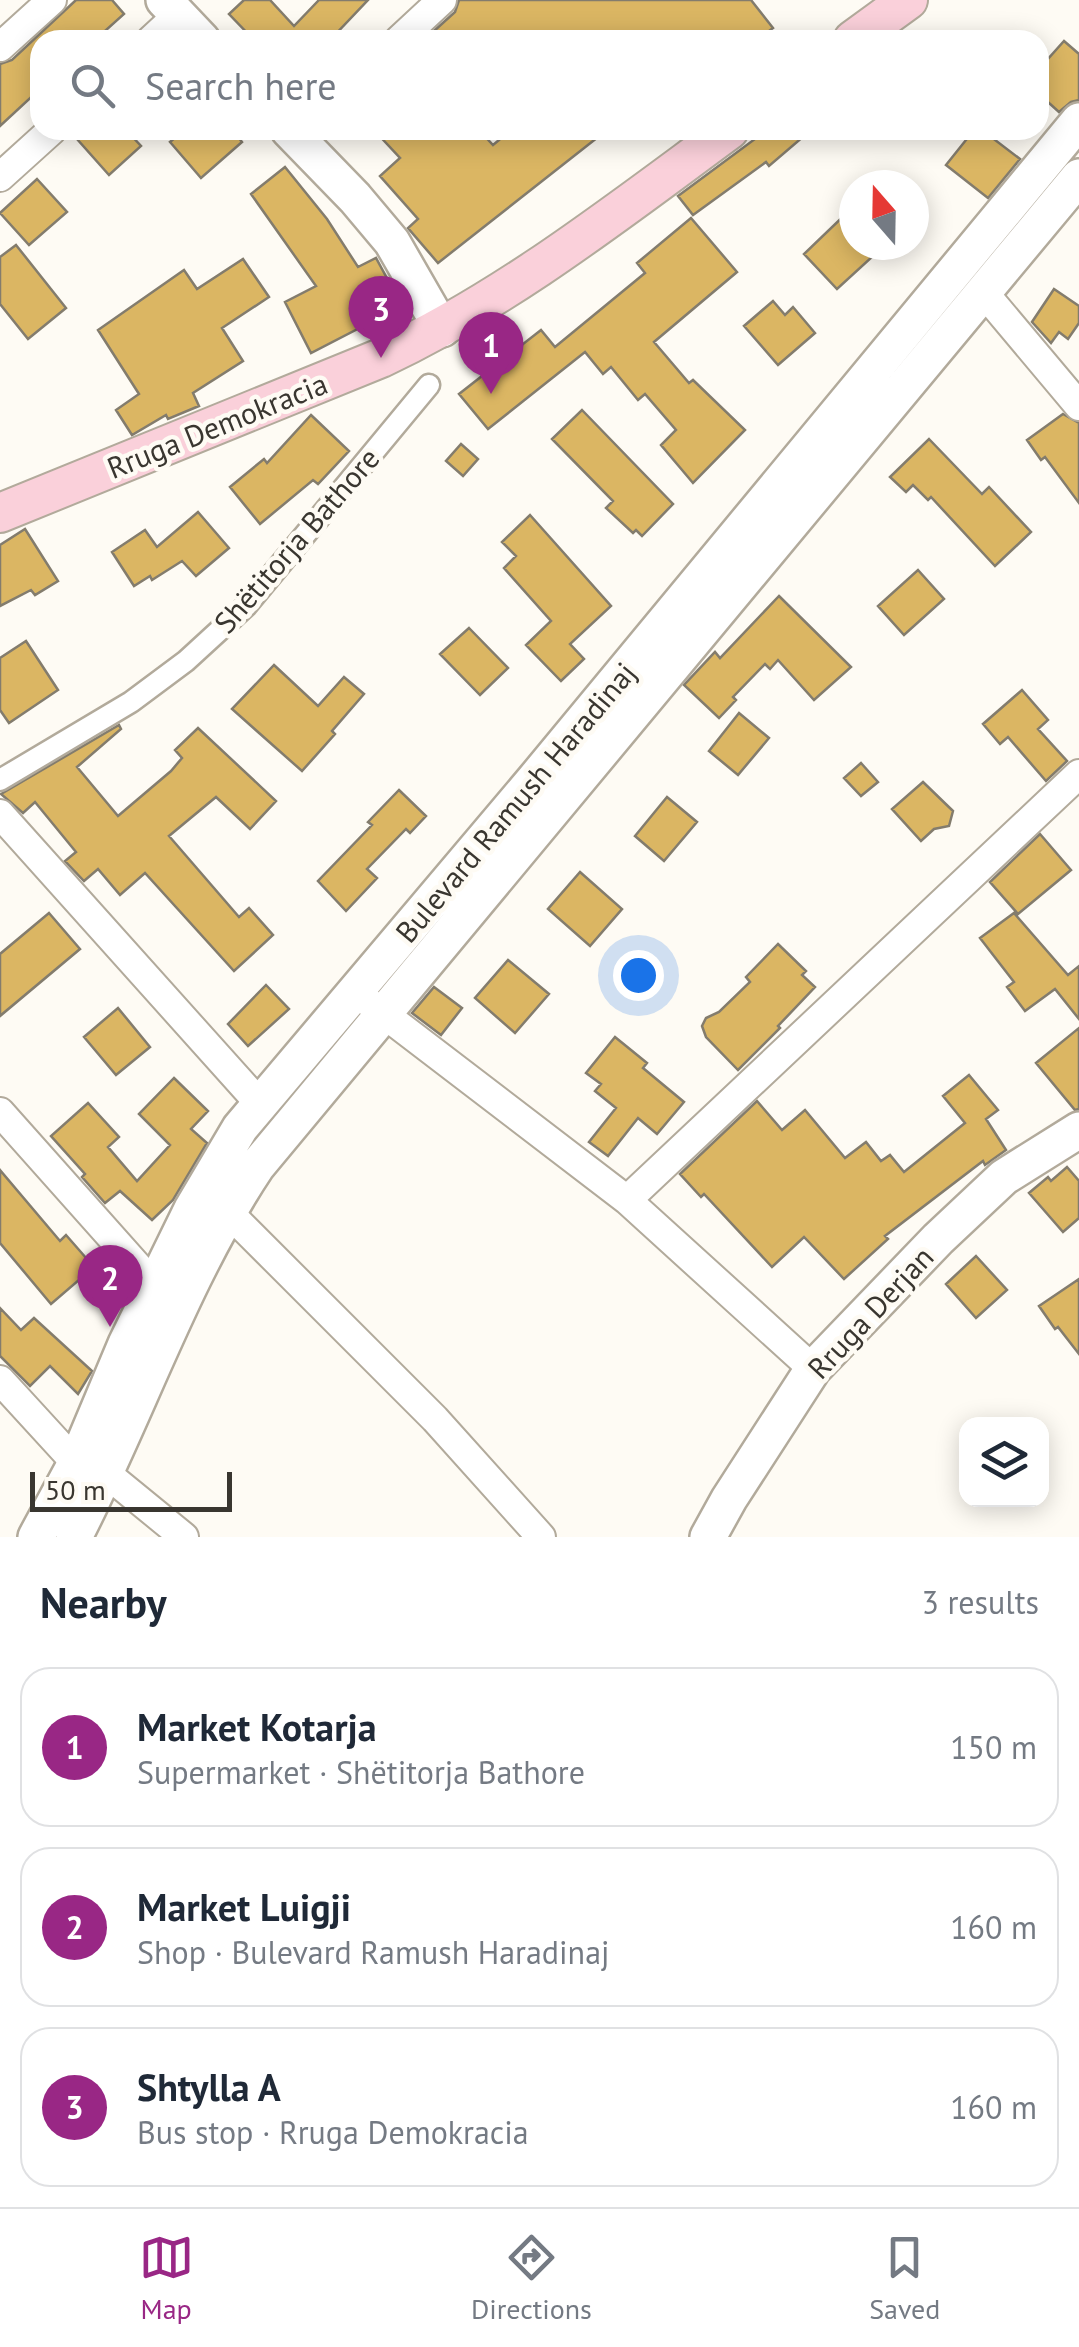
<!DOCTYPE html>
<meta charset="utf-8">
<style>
:root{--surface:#fff;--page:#f6f6f7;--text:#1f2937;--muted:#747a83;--line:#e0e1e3;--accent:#992785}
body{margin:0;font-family:"PT Sans",sans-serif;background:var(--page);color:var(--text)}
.controls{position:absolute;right:30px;bottom:30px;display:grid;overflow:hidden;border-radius:20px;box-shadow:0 5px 25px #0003}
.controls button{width:90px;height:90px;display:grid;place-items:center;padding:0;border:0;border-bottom:2px solid var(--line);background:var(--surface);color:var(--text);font:50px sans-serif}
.compass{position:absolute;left:839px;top:170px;width:90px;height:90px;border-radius:50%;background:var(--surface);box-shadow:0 5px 25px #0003;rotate:340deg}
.scale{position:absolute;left:30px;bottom:25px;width:202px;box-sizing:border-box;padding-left:10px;border:5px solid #393630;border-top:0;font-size:28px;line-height:35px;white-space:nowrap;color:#393630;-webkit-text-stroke:8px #fefbf4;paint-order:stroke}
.you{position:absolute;left:638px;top:975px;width:35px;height:35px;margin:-25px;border:8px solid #fff;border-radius:50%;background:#1a73e8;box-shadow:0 0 0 15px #1a73e833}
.badge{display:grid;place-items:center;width:65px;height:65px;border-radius:50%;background:var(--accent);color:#fff;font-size:32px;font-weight:700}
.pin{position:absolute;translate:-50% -82px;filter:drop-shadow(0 2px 5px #0008)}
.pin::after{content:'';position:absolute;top:52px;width:35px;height:30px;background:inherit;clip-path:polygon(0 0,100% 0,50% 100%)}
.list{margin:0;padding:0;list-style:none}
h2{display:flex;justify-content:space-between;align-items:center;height:130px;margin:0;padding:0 40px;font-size:42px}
h2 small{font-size:32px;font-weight:400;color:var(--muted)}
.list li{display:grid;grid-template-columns:65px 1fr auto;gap:30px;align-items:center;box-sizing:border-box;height:160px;margin:0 20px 20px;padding:0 20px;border:2px solid var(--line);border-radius:30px}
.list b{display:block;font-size:38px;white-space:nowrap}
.list p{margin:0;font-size:32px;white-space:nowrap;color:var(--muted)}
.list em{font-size:32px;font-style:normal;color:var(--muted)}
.icon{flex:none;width:55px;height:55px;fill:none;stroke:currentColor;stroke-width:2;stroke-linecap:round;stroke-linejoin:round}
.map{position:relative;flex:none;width:1079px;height:1537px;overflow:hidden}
.search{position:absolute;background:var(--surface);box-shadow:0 5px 25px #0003;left:30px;right:30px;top:30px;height:110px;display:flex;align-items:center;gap:25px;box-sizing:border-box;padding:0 35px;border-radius:30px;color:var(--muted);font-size:38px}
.sheet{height:670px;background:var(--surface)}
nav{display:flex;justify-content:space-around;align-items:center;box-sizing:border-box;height:140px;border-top:2px solid var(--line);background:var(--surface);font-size:28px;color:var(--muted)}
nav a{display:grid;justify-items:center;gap:5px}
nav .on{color:var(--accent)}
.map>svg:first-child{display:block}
.building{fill:#dbb663;stroke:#837c6d;stroke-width:2.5}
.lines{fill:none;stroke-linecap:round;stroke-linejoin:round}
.pedestrian-casing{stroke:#b2aa9b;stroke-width:25}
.minor-casing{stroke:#b2aa9b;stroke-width:32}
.tertiary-casing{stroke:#b2aa9b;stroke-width:40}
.secondary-casing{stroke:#b2aa9b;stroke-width:42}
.pedestrian{stroke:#fff;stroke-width:20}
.minor{stroke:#fff;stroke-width:28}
.tertiary{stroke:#fff;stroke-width:35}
.secondary{stroke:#fad0da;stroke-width:38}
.labels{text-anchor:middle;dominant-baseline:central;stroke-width:9;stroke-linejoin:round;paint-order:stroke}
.street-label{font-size:30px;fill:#393630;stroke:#fefbf4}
</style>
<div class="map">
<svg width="1079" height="1537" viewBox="0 0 1079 1537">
<rect width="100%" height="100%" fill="#fefbf4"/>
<!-- building -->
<path class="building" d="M76 0H112L124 14 95 40H40V89L0 126V64L12 60Z
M244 0H270L294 26 319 0H368L330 40H254L229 14Z
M459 0H751L773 28 757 40H441L434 31 455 12Z
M1064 41 1079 54V100L1071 102 1059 112 1039 94V69Z
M69 130H126L141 146 109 175Z
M184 130H233L242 142 201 178 170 142Z
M374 130H479L493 145 511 130H607L438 263 408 228 418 219 380 176 400 158Z
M767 130H811L769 166 766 162 693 215 678 196Z
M974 130H982L1020 159 988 198 946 165Z
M285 167 327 219 358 267 376 258 402 306 311 353 285 302 316 286 251 194Z
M37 179 67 212 29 245 0 213Z
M854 206V245H885L837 289 804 254Z
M691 218 737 272 654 342 689 383 693 380 745 430 693 483 661 445 676 430 645 394 638 400 611 367 603 374 585 352 488 429 459 394 541 330 555 347 645 273 637 263Z
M16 245 66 308 28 339 0 304V257Z
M243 259 269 297 222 328 243 361 193 393 199 406 168 419 166 415 132 435 116 410 139 394 98 330 184 270 197 289Z
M1054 289 1079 306V323L1068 339 1059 332 1051 343 1032 322Z
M773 301 785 315 793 307 815 333 778 365 744 326Z
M582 410 673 504 642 536 636 530 633 533 606 508 613 501 552 439Z
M1063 414 1079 423V503L1045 457 1041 460 1027 440Z
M311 415 349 451 318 484 313 480 260 524 230 487 264 459 267 463Z
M929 439 982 494 989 487 1031 532 995 566 931 497 928 500 913 485 906 492 890 477Z
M461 444 478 459 463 476 446 461Z
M198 512 229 548 196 576 182 561 152 580 150 576 134 586 112 552 145 530 157 547Z
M530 515 611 606 570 644 584 659 561 681 526 645 551 621 504 568 516 556 502 542Z
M25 529 58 581 35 595 31 590 0 606V545Z
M918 570 944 599 904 635 878 606Z
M779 596 851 667 814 700 778 660 770 669 765 664 733 697 736 700 719 718 684 685 715 652 720 658Z
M469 628 508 668 480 695 440 654Z
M26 641 58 690 9 723 0 710V658Z
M274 665 318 706 344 677 364 694 332 731 335 734 302 771 232 709Z
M1022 690 1048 720 1038 729 1067 761 1046 781 1008 737 1000 744 983 724Z
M739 713 769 738 738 775 709 751Z
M119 725 121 729 77 767 118 816 171 771 182 758 175 750 198 728 276 801 250 829 216 797 169 836 239 917 249 908 273 935 234 971 145 873 120 895 98 869 84 881 65 861 76 852 35 802 23 813 1 794Z
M861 763 878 782 861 796 844 778Z
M923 782 953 811 949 826 934 829 921 841 892 809Z
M399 790 426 816 410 833 406 829 367 869 377 878 346 911 318 881 372 825 368 822Z
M667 797 697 822 664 861 635 836Z
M1040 834 1071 870 1018 914 990 882Z
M580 872 622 909 590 946 548 909Z
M49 913 80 949 0 1016V954Z
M1014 913 1068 975 1079 966V1019L1055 989 1025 1011 1007 987 1014 982 980 938Z
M778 944 806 971 802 975 815 987 778 1026 780 1028 738 1070 706 1037 702 1026 706 1018 719 1012 750 982 746 977Z
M508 960 549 994 515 1033 475 998Z
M266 985 289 1009 248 1046 228 1024Z
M434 987 462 1008 441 1035 412 1013Z
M118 1008 150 1047 116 1075 84 1037Z
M1079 1028V1109L1075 1110 1036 1063Z
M615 1037 647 1063 643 1068 684 1102 657 1134 638 1118 608 1156 589 1142 616 1108 595 1091 601 1084 586 1073Z
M969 1075 998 1110 986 1119 1006 1150 985 1165 983 1161 885 1236 888 1239 844 1279 804 1237 772 1267 704 1194 701 1197 680 1174 757 1101 782 1130 805 1110 845 1158 866 1142 881 1161 890 1155 904 1172 965 1123 943 1096Z
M174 1078 208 1111 191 1129 207 1143 173 1200 152 1220 120 1191 105 1203 82 1177 85 1174 51 1136 88 1103 119 1137 108 1147 137 1181 170 1145 139 1114Z
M1067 1167 1079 1181V1218L1063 1232 1029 1193 1048 1177 1051 1181Z
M0 1170 60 1241 66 1235 94 1267 51 1304 0 1243Z
M976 1256 1007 1290 976 1318 946 1284Z
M1079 1279V1354L1058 1327 1055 1329 1039 1306Z
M0 1308 21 1330 34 1318 92 1371 78 1394 50 1366 30 1386 0 1356Z"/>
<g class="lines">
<!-- pedestrian casing -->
<g class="pedestrian-casing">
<path id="pedestrian" d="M0 780 131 702 186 661 246 606 429 385"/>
</g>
<!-- minor casing -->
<g class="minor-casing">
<path id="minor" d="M151 40 178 15
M399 40 442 0
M0 47 52 0
M0 177 52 130
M985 294 1079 406
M0 814 260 1104
M367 1001 627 1200 813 1369
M0 1112 155 1286
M627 1200 1079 774
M227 1211 435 1419 541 1537
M0 1380 76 1463
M107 1474 184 1537"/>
</g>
<!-- tertiary casing -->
<g class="tertiary-casing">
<path id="tertiary" d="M164 0 202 40
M289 130 355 198 392 242 442 329
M36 1537 76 1463 126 1344 192 1209 240 1128 534 780 1079 121
M74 1537C137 1415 181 1280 257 1166L1079 177
M708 1537 729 1499 813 1369 938 1239 1004 1177 1079 1130"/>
</g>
<!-- secondary casing -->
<g class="secondary-casing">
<path id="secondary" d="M853 40 908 0
M0 513 381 358C508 298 616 213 729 130"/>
</g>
<!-- pedestrian -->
<use href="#pedestrian" class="pedestrian"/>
<!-- minor -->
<use href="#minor" class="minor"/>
<!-- tertiary -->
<use href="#tertiary" class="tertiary"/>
<!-- secondary -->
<use href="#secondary" class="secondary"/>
</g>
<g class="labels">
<!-- street labels -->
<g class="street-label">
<text transform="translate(217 425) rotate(-22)">Rruga Demokracia</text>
<text transform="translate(296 540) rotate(-49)">Shëtitorja Bathore</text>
<text transform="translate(515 802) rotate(-50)">Bulevard Ramush Haradinaj</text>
<text transform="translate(870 1312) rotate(-47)">Rruga Derjan</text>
</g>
</g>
</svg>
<div class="controls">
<button><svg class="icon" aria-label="layers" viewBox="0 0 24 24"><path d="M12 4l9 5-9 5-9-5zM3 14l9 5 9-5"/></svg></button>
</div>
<svg class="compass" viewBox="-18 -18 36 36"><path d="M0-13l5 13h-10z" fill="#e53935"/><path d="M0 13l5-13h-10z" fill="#747a83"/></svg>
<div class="scale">50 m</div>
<div class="you"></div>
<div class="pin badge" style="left:491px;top:394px">1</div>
<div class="pin badge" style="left:110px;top:1327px">2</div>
<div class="pin badge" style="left:381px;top:358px">3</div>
<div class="search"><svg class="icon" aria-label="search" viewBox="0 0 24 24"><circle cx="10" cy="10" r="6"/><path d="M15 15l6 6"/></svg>Search here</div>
</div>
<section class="sheet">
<h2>Nearby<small>3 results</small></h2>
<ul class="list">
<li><span class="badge">1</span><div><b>Market Kotarja</b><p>Supermarket · Shëtitorja Bathore</p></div><em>150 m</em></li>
<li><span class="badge">2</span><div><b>Market Luigji</b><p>Shop · Bulevard Ramush Haradinaj</p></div><em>160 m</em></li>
<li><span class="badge">3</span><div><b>Shtylla A</b><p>Bus stop · Rruga Demokracia</p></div><em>160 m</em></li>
</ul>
</section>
<nav>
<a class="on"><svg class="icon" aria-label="map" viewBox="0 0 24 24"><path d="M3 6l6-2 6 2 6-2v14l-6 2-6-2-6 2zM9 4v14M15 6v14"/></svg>Map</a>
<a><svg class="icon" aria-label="directions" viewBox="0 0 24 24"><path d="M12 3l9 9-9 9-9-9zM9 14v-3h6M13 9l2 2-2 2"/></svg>Directions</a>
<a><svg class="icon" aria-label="saved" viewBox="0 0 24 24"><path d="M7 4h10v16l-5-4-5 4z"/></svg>Saved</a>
</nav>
